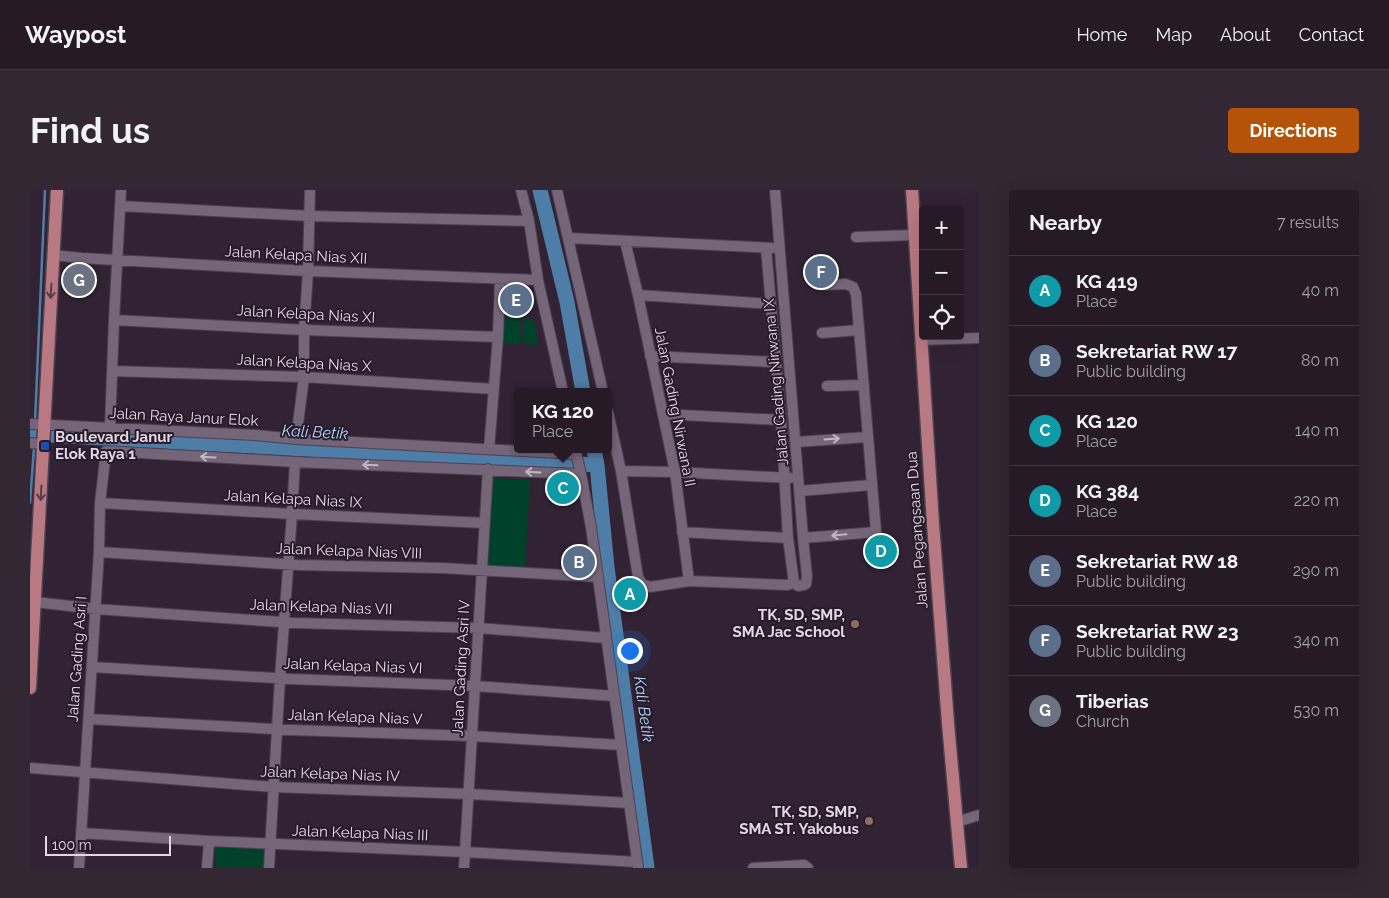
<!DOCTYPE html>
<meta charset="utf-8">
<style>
:root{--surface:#261a27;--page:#322733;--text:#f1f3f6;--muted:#a4a1a7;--line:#423844;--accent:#b45309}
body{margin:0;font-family:Raleway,sans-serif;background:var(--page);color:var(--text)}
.controls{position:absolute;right:15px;top:15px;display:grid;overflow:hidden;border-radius:5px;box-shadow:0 5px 20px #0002}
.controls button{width:45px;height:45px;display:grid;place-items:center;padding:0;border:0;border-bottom:1px solid var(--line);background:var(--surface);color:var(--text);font:25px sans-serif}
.scale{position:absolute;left:15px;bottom:12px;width:126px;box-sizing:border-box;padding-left:5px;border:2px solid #e1d7e2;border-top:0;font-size:14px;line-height:18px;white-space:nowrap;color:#e1d7e2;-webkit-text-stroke:4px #281a2a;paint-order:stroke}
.you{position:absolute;left:599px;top:460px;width:18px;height:18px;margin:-12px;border:4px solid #fff;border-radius:50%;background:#1a73e8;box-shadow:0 0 0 8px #1a73e833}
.badge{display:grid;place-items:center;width:32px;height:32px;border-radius:50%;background:var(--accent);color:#fff;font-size:16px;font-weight:700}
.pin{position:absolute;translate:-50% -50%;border:2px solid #fff;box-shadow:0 1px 5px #0006}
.popup{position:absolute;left:484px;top:198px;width:98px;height:65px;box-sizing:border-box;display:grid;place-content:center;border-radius:5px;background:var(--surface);filter:drop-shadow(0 1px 4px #0005);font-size:16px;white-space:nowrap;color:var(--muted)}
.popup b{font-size:19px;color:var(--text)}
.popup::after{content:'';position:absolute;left:50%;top:100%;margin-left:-10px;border:10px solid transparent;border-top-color:var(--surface)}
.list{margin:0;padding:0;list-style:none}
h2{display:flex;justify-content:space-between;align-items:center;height:65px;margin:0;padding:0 20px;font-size:21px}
h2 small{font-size:16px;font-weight:400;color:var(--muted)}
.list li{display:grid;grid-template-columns:32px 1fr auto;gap:15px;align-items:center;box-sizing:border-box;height:70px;padding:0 20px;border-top:1px solid var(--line)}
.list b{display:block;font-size:19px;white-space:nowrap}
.list p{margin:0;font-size:16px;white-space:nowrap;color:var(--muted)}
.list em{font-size:16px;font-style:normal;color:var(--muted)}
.icon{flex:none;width:28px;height:28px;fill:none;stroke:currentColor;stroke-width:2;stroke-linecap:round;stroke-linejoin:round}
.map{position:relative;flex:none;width:949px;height:678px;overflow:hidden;border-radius:5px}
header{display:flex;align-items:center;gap:30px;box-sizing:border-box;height:70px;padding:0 25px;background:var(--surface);border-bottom:1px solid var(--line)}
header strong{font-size:24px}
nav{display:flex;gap:28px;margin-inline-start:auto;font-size:18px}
.intro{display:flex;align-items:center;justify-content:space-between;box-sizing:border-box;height:120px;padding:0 30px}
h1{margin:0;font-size:35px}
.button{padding:12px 22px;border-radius:5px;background:var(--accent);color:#fff;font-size:18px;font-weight:700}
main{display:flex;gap:30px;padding:0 30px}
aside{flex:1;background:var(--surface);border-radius:5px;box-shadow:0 5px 20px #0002}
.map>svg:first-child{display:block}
.green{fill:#00412c}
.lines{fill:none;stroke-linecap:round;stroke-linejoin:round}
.stream{stroke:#4e7da7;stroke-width:2.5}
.river{stroke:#4e7da7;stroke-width:15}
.minor-casing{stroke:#4d414f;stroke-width:12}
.major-casing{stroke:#4d414f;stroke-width:15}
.minor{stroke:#756578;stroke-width:10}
.major{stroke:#b97982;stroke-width:12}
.oneway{stroke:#5b3b49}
.oneway2{stroke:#c1b5c2}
.transit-dot{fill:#1a4fb4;stroke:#281a2a;stroke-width:2}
.education-dot{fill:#8d6e63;stroke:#281a2a;stroke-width:2}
.labels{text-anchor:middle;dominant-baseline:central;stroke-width:4;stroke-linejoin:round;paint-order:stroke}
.street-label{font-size:15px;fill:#e1d7e2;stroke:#281a2a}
.poi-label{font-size:15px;font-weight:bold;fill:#e1d7e2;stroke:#281a2a;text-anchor:end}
.water-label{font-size:16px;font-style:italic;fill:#afd7fd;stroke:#281a2a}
</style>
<header>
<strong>Waypost</strong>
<nav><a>Home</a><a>Map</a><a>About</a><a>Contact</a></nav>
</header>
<div class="intro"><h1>Find us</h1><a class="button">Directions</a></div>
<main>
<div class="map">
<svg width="949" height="678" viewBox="0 0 949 678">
<rect width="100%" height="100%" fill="#322334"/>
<!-- green -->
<path class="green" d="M490 125 491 154H473L474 126Z
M493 126 505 132 508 155 493 154Z
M459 288 500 290 495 378 454 377Z
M186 654 237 657 236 678H185Z"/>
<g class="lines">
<!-- stream -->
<path class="stream" d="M5 232 15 0
M4 252 5 237
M0 313 4 257"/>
<!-- river -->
<path class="river" d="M510 0 537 112 553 202
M0 244 567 275
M564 259 567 275 577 377 617 678"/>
<!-- minor casing -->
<g class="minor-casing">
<path id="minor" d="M491 0 499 31 508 90 533 202
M527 0 573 202
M745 0 773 348 777 386 776 394 774 395 768 396 764 393 758 348
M90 16 280 26 499 31
M826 47 884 45
M539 48 742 58
M595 51 608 105 645 282 659 391
M23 65 51 68 278 81 508 90
M793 95 816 94 823 97 826 104 848 365
M608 105 741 114
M84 130 274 140 468 147
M792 143 829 140
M891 150 949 148
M620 166 745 172
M82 181 274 187 464 199
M797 196 834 195
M578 222 591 281 608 387 612 394 620 397 659 391 757 395 764 393
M633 224 751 230
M0 234 225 245 266 249 546 264
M80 238 84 130 91 0
M266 249 274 187V140L278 81 280 0
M766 252 838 247
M0 253 13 254
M459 259 468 147 470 89
M545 259 551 284 561 337 608 677
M591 281 645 282 760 288
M770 301 841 295
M70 313 262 324 455 333
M652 342 758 348 751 230 736 58
M773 348 846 342
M69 362 268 375 412 378 568 387
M5 412 66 419 265 433 449 438 576 448
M62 477 261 489 445 496 584 506
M59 529 262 540 442 546 591 555
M0 578 243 597 439 604 599 613
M927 632 949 625
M51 643 179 651 435 662 607 672
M49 678 69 362 70 313 76 261 265 272 551 284
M177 678 179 651
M239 678 250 488 262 324 265 272
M434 678 458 279
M723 678 774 675 778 678"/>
</g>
<!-- major casing -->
<g class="major-casing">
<path id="major" d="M882 0 903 334 918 533 931 678
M0 498 27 0"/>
</g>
<!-- minor -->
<use href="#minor" class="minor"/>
<!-- major -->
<use href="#major" class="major"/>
</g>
<!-- one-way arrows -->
<defs><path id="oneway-shaft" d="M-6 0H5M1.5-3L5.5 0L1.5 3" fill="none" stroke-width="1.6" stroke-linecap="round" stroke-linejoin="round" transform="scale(1.25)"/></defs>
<g class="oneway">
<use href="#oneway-shaft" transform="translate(21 101) rotate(93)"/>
<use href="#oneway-shaft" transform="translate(11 303) rotate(93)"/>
</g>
<g class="oneway2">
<use href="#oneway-shaft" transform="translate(802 249) rotate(-4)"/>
<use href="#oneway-shaft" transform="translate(178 267) rotate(-177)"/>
<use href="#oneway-shaft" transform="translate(340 275) rotate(-178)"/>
<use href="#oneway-shaft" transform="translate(503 282) rotate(-177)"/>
<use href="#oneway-shaft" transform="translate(809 345) rotate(175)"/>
</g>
<!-- markers -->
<rect class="transit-dot" x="10" y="251" width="10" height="10" rx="2.5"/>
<g class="education-dot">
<circle cx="825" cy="434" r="5"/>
<circle cx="839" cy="631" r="5"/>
</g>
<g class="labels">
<!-- street labels -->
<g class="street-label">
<text transform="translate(266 65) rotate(3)">Jalan Kelapa Nias XII</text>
<text transform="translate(276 124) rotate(3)">Jalan Kelapa Nias XI</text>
<text transform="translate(274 173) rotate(3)">Jalan Kelapa Nias X</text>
<text transform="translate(746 192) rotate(-95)">Jalan Gading Nirwana IX</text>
<text transform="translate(645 217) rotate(79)">Jalan Gading Nirwana II</text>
<text transform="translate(154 227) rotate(3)">Jalan Raya Janur Elok</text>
<text transform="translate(263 309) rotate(3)">Jalan Kelapa Nias IX</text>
<text transform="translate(887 340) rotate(-94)">Jalan Pegangsaan Dua</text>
<text transform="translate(319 361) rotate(2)">Jalan Kelapa Nias VIII</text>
<text transform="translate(291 417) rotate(2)">Jalan Kelapa Nias VII</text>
<text transform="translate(47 469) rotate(-86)">Jalan Gading Asri I</text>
<text transform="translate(323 476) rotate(2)">Jalan Kelapa Nias VI</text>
<text transform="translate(431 478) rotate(-87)">Jalan Gading Asri IV</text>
<text transform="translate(325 527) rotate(2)">Jalan Kelapa Nias V</text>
<text transform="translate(300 584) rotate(2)">Jalan Kelapa Nias IV</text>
<text transform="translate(330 643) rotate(2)">Jalan Kelapa Nias III</text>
</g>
<!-- poi labels -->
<g class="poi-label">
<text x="25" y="247" text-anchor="start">Boulevard Janur<tspan x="25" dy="17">Elok Raya 1</tspan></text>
<text x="815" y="425">TK, SD, SMP,<tspan x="815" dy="17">SMA Jac School</tspan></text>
<text x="829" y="622">TK, SD, SMP,<tspan x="829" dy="17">SMA ST. Yakobus</tspan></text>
</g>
<!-- water labels -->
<g class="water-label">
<text transform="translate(285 242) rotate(3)">Kali Betik</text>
<text transform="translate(614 519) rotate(82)">Kali Betik</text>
</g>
</g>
</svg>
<div class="controls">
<button>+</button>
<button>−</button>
<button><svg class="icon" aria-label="locate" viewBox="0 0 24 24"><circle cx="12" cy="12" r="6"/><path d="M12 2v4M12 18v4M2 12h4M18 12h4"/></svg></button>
</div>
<div class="scale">100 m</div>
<div class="you"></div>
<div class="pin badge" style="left:600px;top:404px;background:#0f9aa8">A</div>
<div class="pin badge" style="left:549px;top:372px;background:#5c6f8a">B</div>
<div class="pin badge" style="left:533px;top:298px;background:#0f9aa8">C</div>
<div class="popup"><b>KG 120</b>Place</div>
<div class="pin badge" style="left:851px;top:361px;background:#0f9aa8">D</div>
<div class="pin badge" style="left:486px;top:110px;background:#5c6f8a">E</div>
<div class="pin badge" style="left:791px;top:82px;background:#5c6f8a">F</div>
<div class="pin badge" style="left:49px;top:90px;background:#6b7280">G</div>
</div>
<aside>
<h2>Nearby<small>7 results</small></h2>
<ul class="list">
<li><span class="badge" style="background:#0f9aa8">A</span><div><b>KG 419</b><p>Place</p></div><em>40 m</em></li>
<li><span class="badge" style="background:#5c6f8a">B</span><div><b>Sekretariat RW 17</b><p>Public building</p></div><em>80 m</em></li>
<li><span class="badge" style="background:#0f9aa8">C</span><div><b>KG 120</b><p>Place</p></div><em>140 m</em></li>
<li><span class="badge" style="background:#0f9aa8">D</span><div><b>KG 384</b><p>Place</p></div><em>220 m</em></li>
<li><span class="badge" style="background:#5c6f8a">E</span><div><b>Sekretariat RW 18</b><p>Public building</p></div><em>290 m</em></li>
<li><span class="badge" style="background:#5c6f8a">F</span><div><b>Sekretariat RW 23</b><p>Public building</p></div><em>340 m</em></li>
<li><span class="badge" style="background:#6b7280">G</span><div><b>Tiberias</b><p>Church</p></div><em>530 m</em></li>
</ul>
</aside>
</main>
